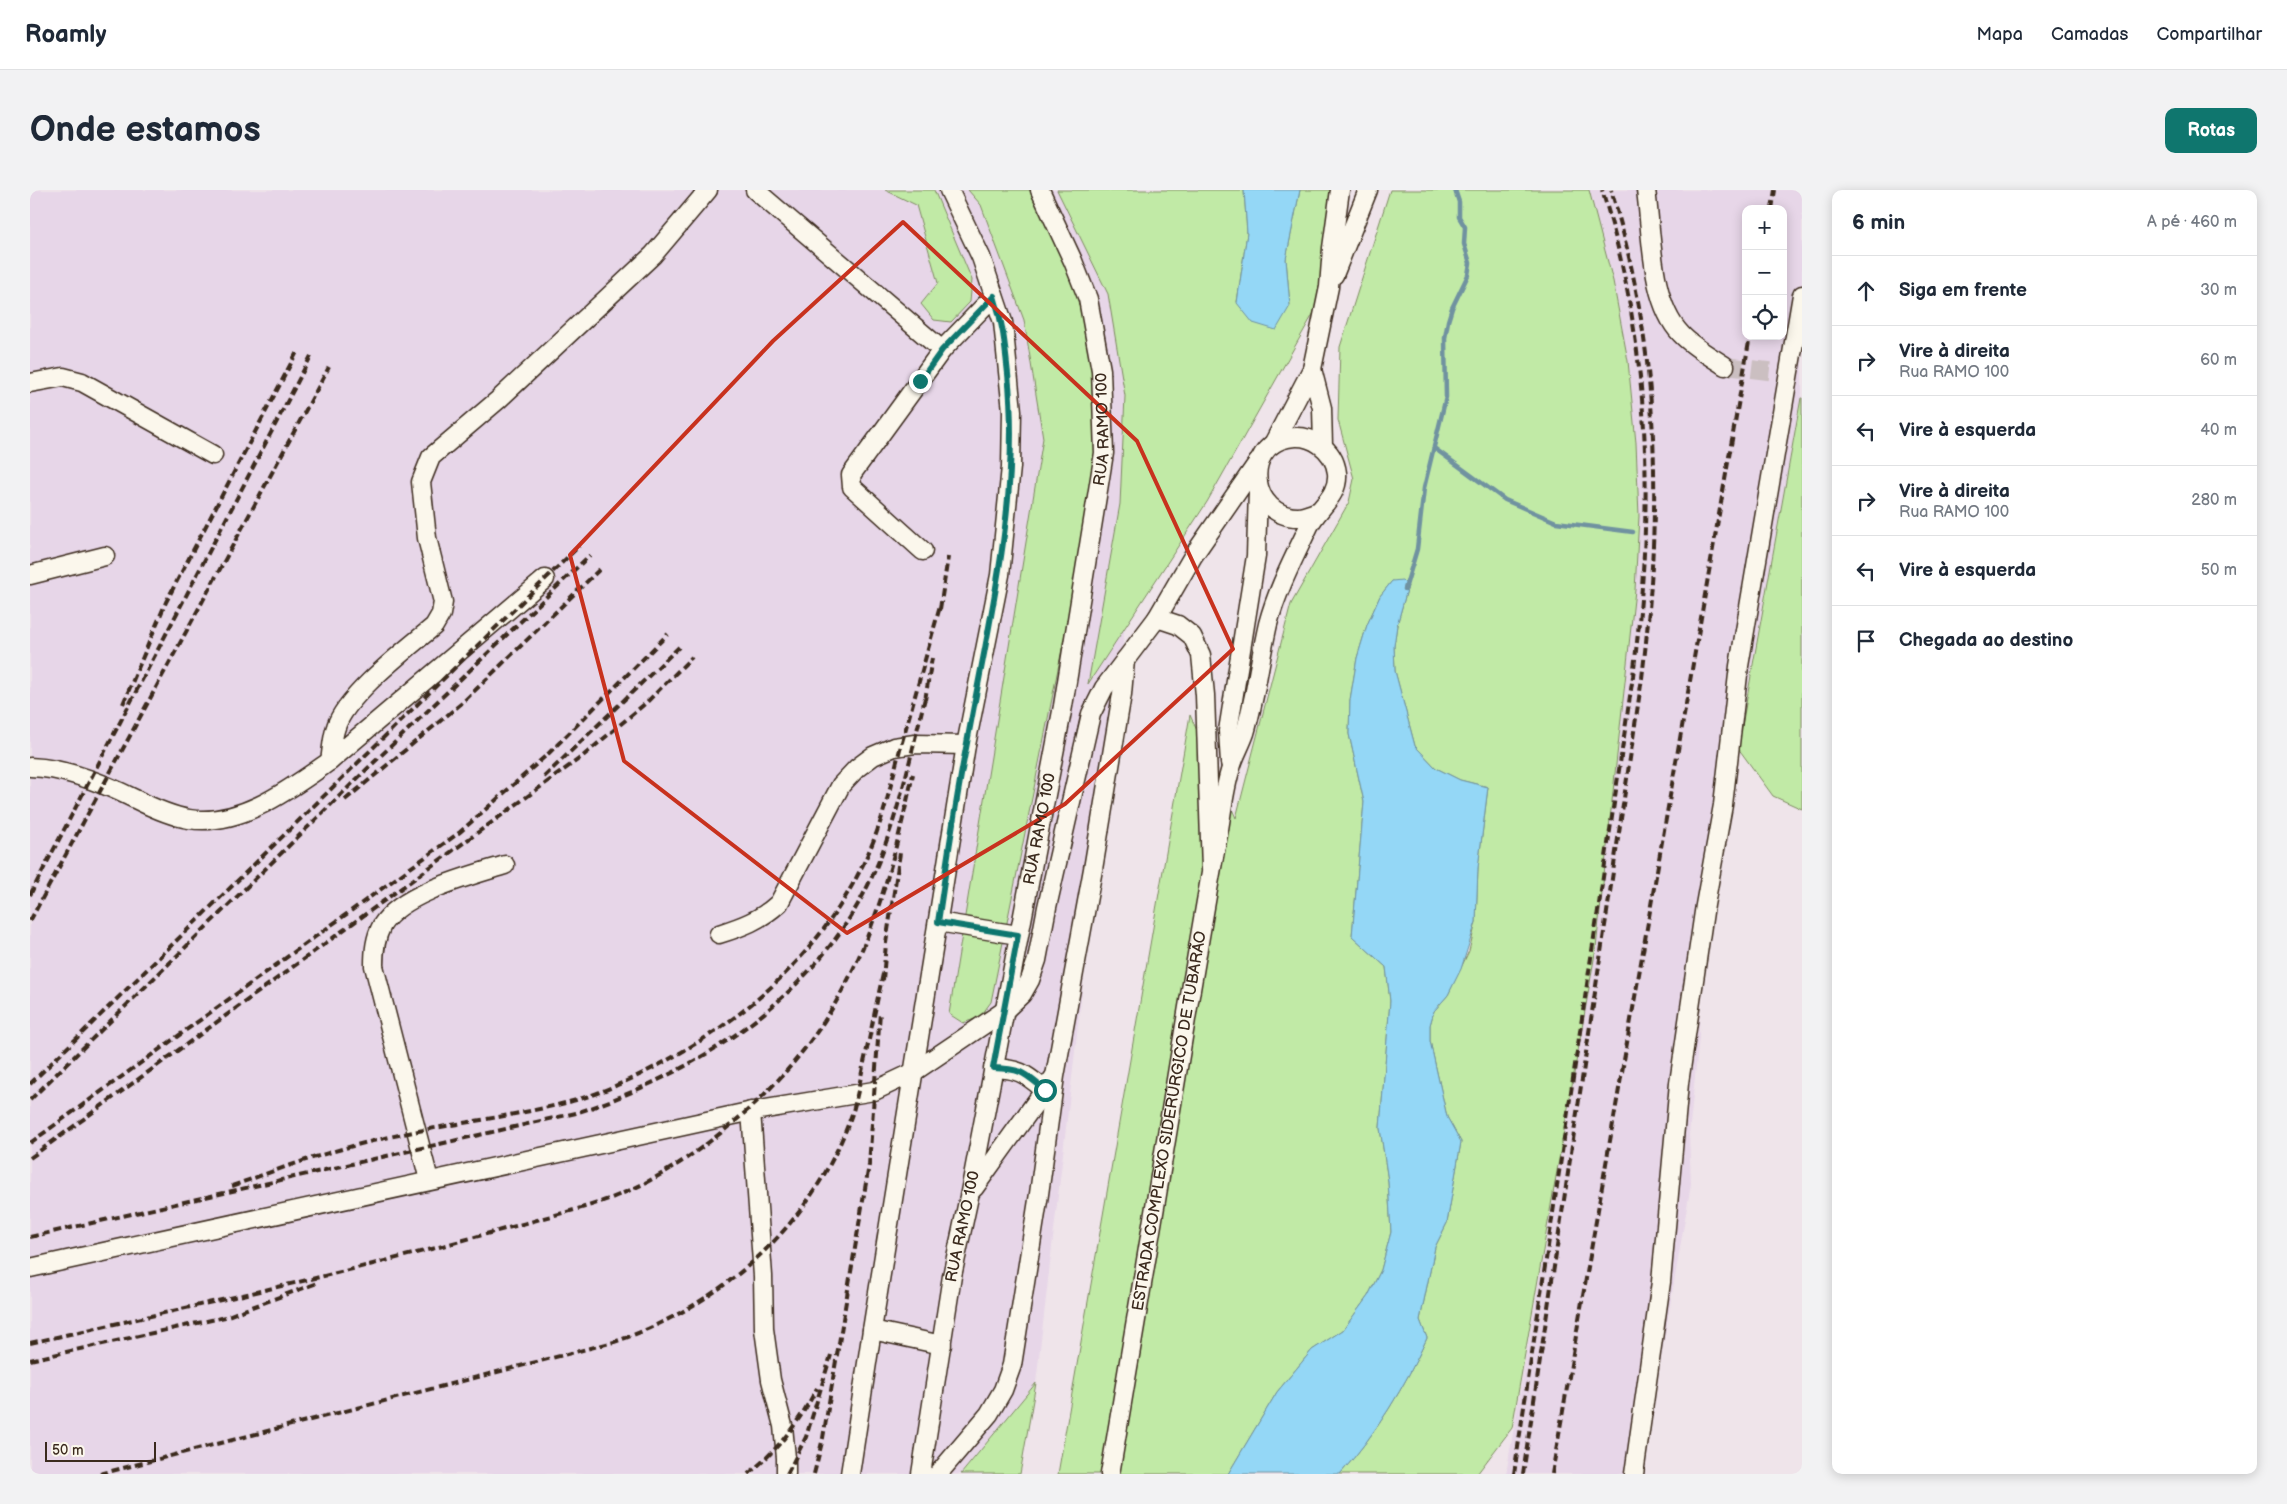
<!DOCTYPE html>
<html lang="pt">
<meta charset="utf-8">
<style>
:root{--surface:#fff;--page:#f2f2f3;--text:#1f2937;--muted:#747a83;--line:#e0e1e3;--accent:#0f766e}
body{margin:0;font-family:"Balsamiq Sans",sans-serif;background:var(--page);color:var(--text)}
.controls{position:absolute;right:15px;top:15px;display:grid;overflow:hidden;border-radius:10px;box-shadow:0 2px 12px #0003}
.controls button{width:45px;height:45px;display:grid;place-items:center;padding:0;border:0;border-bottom:1px solid var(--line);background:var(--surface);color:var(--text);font:25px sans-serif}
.scale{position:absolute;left:15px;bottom:12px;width:111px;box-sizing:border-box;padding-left:5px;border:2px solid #3b2a1e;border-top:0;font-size:14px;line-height:18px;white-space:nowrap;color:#3b2a1e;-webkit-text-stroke:4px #fbf7ec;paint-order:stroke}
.stop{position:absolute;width:15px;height:15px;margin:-11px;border:4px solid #0f766e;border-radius:50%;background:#fff}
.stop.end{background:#0f766e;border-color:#fff;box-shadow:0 1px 5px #0008}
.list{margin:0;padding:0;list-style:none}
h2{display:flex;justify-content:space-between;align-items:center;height:65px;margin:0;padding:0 20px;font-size:21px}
h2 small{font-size:16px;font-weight:400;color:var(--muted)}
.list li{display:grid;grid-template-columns:32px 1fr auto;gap:15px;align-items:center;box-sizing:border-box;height:70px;padding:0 20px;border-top:1px solid var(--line)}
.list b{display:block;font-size:19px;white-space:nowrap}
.list p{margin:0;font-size:16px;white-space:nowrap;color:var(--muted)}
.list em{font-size:16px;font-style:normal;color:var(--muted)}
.icon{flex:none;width:28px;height:28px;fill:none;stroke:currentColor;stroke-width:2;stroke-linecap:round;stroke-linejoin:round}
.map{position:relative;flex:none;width:1772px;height:1284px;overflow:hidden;border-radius:10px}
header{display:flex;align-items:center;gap:30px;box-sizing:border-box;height:70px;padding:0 25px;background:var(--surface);border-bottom:1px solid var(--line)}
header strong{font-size:24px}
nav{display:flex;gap:28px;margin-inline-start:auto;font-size:18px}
.intro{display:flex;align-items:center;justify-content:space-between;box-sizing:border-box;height:120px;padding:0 30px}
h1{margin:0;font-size:35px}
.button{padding:12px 22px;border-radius:10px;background:var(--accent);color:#fff;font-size:18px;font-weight:700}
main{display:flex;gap:30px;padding:0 30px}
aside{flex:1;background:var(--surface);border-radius:10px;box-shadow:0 2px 12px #0003}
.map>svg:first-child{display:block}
.built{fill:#e7d6e8;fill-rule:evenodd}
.green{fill:#c1eaa6;stroke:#7e8a62}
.water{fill:#94d7f6;stroke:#7092a0}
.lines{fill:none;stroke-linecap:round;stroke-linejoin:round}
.stream{stroke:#7092a0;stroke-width:4.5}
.minor-tunnel{stroke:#cbbfc1;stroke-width:18;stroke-dasharray:18 9;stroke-linecap:butt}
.minor-casing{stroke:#3b2a1e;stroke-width:21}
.minor{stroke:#fbf7ec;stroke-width:18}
.rail{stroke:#3b2a1e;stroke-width:4;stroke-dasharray:8 4;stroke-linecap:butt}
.route{stroke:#0f766e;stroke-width:6}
.marked{fill:none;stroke:#c8321e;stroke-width:4;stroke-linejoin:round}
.labels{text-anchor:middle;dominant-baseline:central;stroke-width:5;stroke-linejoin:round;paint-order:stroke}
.street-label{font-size:16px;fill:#3b2a1e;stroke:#fbf7ec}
</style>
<header>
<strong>Roamly</strong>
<nav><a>Mapa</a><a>Camadas</a><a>Compartilhar</a></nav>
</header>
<div class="intro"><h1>Onde estamos</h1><a class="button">Rotas</a></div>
<main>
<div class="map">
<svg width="1772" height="1284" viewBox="0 0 1772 1284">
<rect width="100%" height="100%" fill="#efe4ea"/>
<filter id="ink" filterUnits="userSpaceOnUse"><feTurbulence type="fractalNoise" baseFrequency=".02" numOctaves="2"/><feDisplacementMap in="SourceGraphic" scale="10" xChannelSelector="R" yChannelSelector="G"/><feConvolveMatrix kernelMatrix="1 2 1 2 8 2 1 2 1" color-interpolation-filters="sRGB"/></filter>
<g filter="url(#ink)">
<!-- built -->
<path class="built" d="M0 0H1053L1127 163 1006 1193 931 1284H0Z
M1559 0H1772V203L1671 752 1669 847 1659 944 1661 994 1611 1284H1476L1566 758 1605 400 1609 326 1606 253 1598 171 1583 91ZM1716 19H1753V146H1716Z"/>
<!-- green -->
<path class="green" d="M855 0H904L942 90 940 112 921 132 904 130 891 114 908 93 886 15Z
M938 0H1000L1054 111 1072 260 961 812 950 827 933 833 919 824 1013 248 994 130 951 15Z
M1027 0H1214L1217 43 1207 112 1260 116 1256 69 1270 0H1303L1286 119 1177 312 1058 494 1090 314 1095 206 1078 104Z
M1360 0H1559L1583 91 1598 171 1606 253 1609 326 1605 400 1566 758 1482 1238 1447 1284H1310C1346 1244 1375 1196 1397 1148L1390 1130 1405 1057 1417 1033 1431 952 1417 927 1400 851V835L1404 821 1418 805 1439 761 1446 732 1448 678 1458 597 1430 590 1406 578 1385 556 1365 481 1364 456 1367 435 1378 396 1362 391 1350 406 1337 435 1327 468 1320 510 1319 544 1334 612 1322 746 1356 777 1360 811 1350 938 1358 991 1361 1042 1351 1080 1338 1106 1313 1140 1282 1160 1247 1202 1198 1284H1028L1160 525 1206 628 1261 414 1319 312 1324 289 1308 230 1310 157Z
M1771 208H1772V619L1743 606 1708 558Z
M1006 1193 990 1284H931Z"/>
<!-- water -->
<path class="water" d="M1214 0H1270L1256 69 1260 116 1246 140 1223 133 1207 113 1217 43Z
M1372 390 1378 396 1367 435 1364 456 1365 481 1385 556 1406 578 1430 590 1458 597 1448 678 1446 732 1431 779 1418 805 1404 821 1400 835V851L1417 927 1431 952 1417 1033 1405 1057 1390 1130 1397 1148C1375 1196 1346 1244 1310 1284H1198L1247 1202 1282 1160 1313 1140 1338 1106 1351 1080 1361 1042 1358 991 1350 938 1360 811 1356 777 1322 746 1334 612 1319 544 1320 510 1327 468 1337 435 1350 406 1362 391Z"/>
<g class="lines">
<!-- stream -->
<path class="stream" d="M1404 258 1475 310 1526 332 1603 342
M1375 399 1387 359 1394 298 1416 207 1415 148 1418 131 1422 118 1438 85 1440 73 1434 54 1435 37 1429 27V12L1425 0"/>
<!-- minor-tunnel -->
<path class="minor-tunnel" d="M1695 176 1772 185"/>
<!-- minor casing -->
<g class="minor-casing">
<g id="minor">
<path d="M725 0 912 160 821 285 822 297 893 361"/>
<path d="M1616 0C1622 43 1620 112 1651 144 1663 157 1680 166 1695 176"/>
<path d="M1304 85 1338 0"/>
<path d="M912 160 964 106"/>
<path d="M1282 179 1292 218 1293 256"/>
<path d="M0 193 33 187 52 192 183 265"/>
<path d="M1243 254 1282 179 1299 97 1302 58 1310 0"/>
<path d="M0 385 75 366"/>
<path d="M1127 428 1163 366 1228 272"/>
<path d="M300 571C302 560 302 548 306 537 316 505 377 459 404 436L411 424 413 412 397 348 391 292 401 267 468 210 623 65 678 0"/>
<path d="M1200 573 1198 541 1226 366 1228 300"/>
<path d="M0 577C36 578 73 593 105 609 121 617 141 626 159 629 210 637 260 599 300 571L515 389"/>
<path d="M908 732 988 745"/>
<path d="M689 744C711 737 731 730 749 713L811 595 827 578 843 566 864 557 885 554 936 555"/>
<path d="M963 878C990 879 994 883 1015 900"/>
<path d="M721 921 733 1086 734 1139 741 1190 753 1236 756 1268V1284"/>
<path d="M399 990 344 776C344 761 345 748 352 735 372 703 440 686 475 675"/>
<path d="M944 998 1024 887"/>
<path d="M0 1078 718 922 844 901 882 883 974 821 992 804 1000 790 1007 770 1017 717 1061 524 1074 498 1127 428 1148 435 1162 446 1171 465 1175 505 1181 679"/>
<path d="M842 1140 912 1155"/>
<path d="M820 1284 842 1140 936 555 970 385 981 277 982 221 973 132 951 67 919 0"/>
<path id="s1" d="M891 1284 922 1086 940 1002 1033 516 1074 263 1071 180 1058 109 1043 71 1010 0"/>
<path d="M908 1284 959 1224 973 1200 982 1175 1009 1004 1025 886 1063 679 1092 504 1095 470"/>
<path id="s2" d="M1080 1284C1107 1128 1132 973 1158 817 1168 760 1177 702 1188 645 1192 623 1194 599 1201 578 1204 566 1211 555 1215 543 1219 530 1222 515 1225 501 1229 479 1233 456 1238 434 1247 400 1264 368 1279 336 1288 317 1309 307 1307 283 1304 259 1281 243 1258 248 1211 257 1221 327 1268 327 1273 327 1280 324 1286 322"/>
<path d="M1604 1284 1631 1092 1649 893 1675 715 1693 615 1709 476 1772 105"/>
</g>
</g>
<!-- minor -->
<use href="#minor" class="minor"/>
<!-- rail -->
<path class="rail" d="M1742 19 1745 0
M910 419 918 367
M895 510 902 468
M93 514 136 412 268 160
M514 587 649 457
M315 610 432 513 572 377
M0 705 281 166
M0 731 299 177
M853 790 856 753 870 663
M0 894 549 356
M0 910 336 580 560 365
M0 953 430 642 519 563 638 444
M0 968 553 566 617 512 662 467
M202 996C249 979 298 961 347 950 408 935 471 929 531 914 578 903 624 879 665 854 744 806 808 738 843 652 855 622 862 590 870 559 884 510 897 462 911 413
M0 1047 546 923C674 881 799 799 850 668 871 616 882 559 896 504
M0 1153C137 1122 273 1093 409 1057 444 1047 479 1038 514 1028 540 1021 566 1015 591 1004 630 988 665 964 698 937 818 838 851 731 883 584
M0 1170 195 1127 287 1093
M70 1284 584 1152C695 1114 785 1033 823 921 827 907 830 891 833 877 840 846 846 815 853 784
M718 1284C747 1261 770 1231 787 1198
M757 1284 776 1247 801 1165
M784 1284 793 1248 839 975 850 822
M1484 1284 1603 486C1624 320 1622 161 1572 0
M1493 1284 1612 488C1632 321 1631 162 1581 0
M1522 1284 1720 146"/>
</g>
</g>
<g class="lines" filter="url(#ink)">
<!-- route -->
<path class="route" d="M890 191 912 160 964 106C973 133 975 155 978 184 991 309 959 431 937 553 925 613 917 673 908 732L988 745 963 878C992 879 993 882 1015 900"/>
</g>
<!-- marked area -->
<path class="marked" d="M873 32 1107 251 1203 459 1035 614 817 743 594 571 540 365 743 151Z"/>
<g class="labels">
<!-- street labels -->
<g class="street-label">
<text stroke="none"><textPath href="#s1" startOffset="1061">RUA RAMO 100</textPath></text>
<text stroke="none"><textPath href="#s1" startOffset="656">RUA RAMO 100</textPath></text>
<text stroke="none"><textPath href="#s2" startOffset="358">ESTRADA COMPLEXO SIDERÚRGICO DE TUBARÃO</textPath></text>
<text stroke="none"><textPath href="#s1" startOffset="251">RUA RAMO 100</textPath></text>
</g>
</g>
</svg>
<div class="controls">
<button>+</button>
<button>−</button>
<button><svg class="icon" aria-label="locate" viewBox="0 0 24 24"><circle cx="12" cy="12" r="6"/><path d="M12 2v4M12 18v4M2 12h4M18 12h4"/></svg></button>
</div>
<div class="scale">50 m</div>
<div class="stop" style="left:1015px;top:900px"></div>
<div class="stop end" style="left:890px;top:191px"></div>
</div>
<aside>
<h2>6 min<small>A pé · 460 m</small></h2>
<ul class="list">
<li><svg class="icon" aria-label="ahead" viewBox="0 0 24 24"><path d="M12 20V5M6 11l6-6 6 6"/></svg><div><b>Siga em frente</b></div><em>30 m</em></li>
<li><svg class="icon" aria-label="right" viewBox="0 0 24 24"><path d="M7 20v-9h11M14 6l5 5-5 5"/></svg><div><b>Vire à direita</b><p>Rua RAMO 100</p></div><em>60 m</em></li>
<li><svg class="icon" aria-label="left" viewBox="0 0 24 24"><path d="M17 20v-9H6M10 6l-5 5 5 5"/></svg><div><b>Vire à esquerda</b></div><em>40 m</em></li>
<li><svg class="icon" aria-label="right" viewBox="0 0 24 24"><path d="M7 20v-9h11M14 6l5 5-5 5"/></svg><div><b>Vire à direita</b><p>Rua RAMO 100</p></div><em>280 m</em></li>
<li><svg class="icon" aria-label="left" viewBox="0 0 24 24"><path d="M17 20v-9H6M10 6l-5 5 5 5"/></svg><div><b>Vire à esquerda</b></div><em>50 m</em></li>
<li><svg class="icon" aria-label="arrive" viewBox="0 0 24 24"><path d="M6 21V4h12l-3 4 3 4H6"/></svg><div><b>Chegada ao destino</b></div></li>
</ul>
</aside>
</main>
